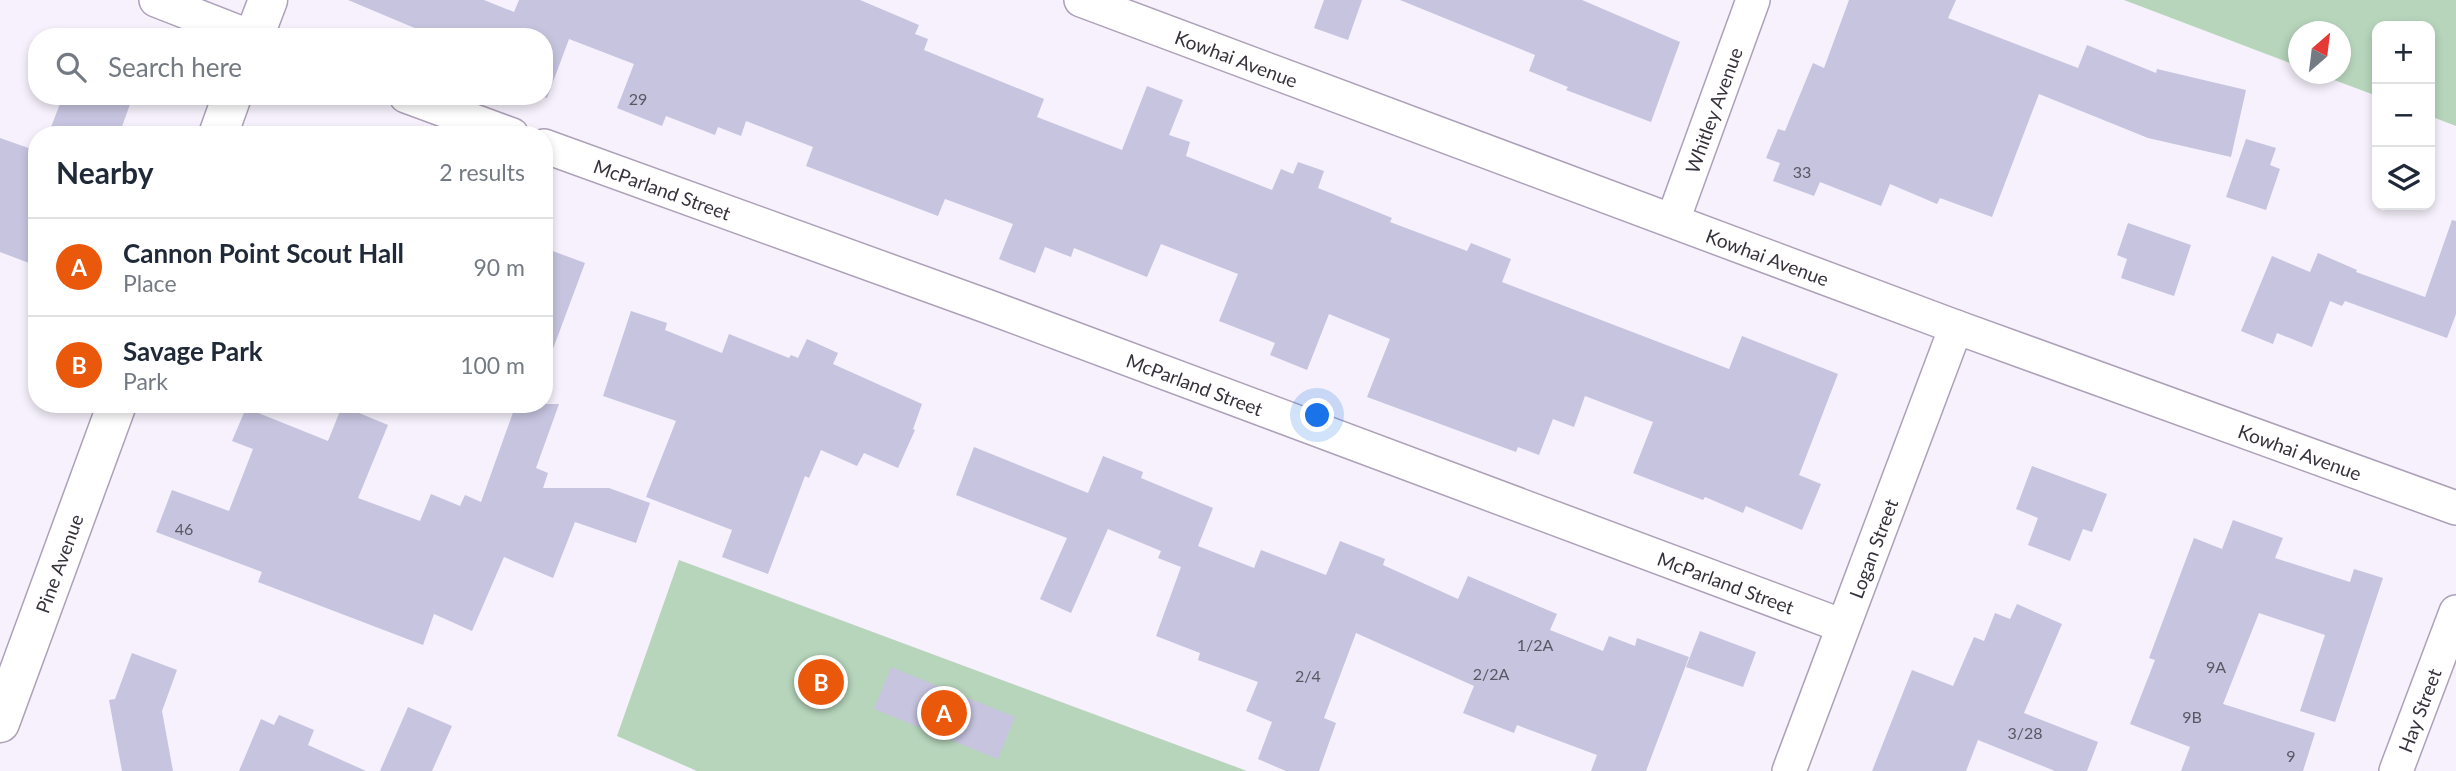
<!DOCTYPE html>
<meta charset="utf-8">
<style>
:root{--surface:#fff;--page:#f2f2f3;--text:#1f2937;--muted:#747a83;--line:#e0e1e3;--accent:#ea580c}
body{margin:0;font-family:Lato,sans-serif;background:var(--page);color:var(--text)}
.controls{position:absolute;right:21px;top:21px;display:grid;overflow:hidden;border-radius:14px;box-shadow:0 4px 10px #0003}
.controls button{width:63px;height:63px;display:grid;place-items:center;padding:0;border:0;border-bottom:2px solid var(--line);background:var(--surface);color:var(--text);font:35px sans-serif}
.compass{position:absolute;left:2288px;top:21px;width:63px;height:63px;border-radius:50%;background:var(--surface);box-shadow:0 4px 10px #0003;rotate:28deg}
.you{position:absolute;left:1318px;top:416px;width:24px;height:24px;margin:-18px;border:5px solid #fff;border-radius:50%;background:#1a73e8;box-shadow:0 0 0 10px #1a73e833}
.badge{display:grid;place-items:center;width:46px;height:46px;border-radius:50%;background:var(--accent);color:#fff;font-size:23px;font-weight:700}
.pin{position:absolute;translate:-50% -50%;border:4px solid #fff;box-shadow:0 2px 7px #0006}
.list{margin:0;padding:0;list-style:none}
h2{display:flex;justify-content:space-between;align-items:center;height:91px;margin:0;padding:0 28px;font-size:30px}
h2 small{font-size:23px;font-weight:400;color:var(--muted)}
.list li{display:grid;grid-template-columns:46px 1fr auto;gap:21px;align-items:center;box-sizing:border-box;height:98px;padding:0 28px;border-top:2px solid var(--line)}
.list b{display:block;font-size:26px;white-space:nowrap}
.list p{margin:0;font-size:23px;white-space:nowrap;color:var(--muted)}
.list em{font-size:23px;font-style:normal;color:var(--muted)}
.icon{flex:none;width:38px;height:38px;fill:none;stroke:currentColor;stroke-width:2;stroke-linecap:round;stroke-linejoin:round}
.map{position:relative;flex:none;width:2456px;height:771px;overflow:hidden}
.search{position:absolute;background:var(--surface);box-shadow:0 4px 10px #0003;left:28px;top:28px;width:525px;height:77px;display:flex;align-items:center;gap:18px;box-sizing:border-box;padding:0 24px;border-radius:28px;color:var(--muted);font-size:26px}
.panel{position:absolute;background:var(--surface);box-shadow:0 4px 10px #0003;left:28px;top:126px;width:525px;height:287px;border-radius:28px}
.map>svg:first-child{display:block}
.green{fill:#b6d5bb}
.building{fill:#c6c4df}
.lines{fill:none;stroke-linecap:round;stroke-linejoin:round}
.street-casing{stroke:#ada0b9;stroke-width:36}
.secondary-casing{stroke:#ada0b9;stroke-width:41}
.street{stroke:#fff;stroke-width:33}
.secondary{stroke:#fff;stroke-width:38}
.labels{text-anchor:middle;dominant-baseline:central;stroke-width:7;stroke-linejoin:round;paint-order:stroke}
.number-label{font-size:16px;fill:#5a5664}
.street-label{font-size:19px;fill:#36313b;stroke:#fff}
</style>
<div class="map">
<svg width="2456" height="771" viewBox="0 0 2456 771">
<rect width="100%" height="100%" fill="#f6f1fc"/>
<!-- green -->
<path class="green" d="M2124 0H2456V126L2430 116V26H2377V96L2318 74H2340V32H2298V66Z
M679 560 1247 771H697L617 736Z"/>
<!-- building -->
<path class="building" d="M348 0H484L514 12 519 0H860L919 25 915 34 928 39 924 50 1044 99 1037 117 1122 150 1147 86 1183 100 1169 135 1190 142 1186 156 1272 190 1281 169 1293 174 1298 162 1324 171 1318 188 1392 218 1390 222 1467 251 1471 243 1511 259 1502 282 1729 369 1742 336 1838 374 1799 475 1821 484 1802 530 1746 506 1743 513 1705 497 1703 500 1633 473 1653 422 1585 396 1574 427 1553 419 1539 455 1518 447 1516 452 1367 397 1390 339 1329 314 1307 370 1270 355 1275 343 1219 321 1238 274 1161 244 1147 277 1074 248 1071 257 1045 247 1035 273 999 259 1013 224 945 199 938 216 806 166 813 147 746 121 741 136 718 127 715 135 666 116 662 126 617 108 634 64 569 39 547 98 544 97V37H436Z
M1324 0H1362L1348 40 1314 28Z
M1400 0H1582L1680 42 1651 122 1566 90 1568 87 1529 71 1535 55Z
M1849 0H1956L1948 18 2078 68 2087 45 2156 73 2157 69 2246 90 2231 157 2148 138 2039 94 1992 217 1940 198 1937 204 1890 184 1881 206 1820 182 1814 196 1773 181 1780 163 1766 158 1778 129 1785 131 1813 63 1824 68Z
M63 96H133L119 135H48Z
M0 138 37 151V266L0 252Z
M2246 139 2276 148 2270 165 2280 169 2266 210 2226 197Z
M2452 220 2456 221V314L2447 338 2345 301 2342 306 2330 301 2312 347 2277 333 2273 344 2241 331 2272 256 2310 272 2318 253 2357 270 2356 272 2425 297Z
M2128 223 2191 245 2174 296 2121 278 2127 259 2117 255Z
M550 250 585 263 547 365 544 364V266Z
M631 311 667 323 665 330 722 353 729 334 789 358 791 355 798 358 807 339 838 353 833 364 922 404 913 429 915 430 898 468 864 453 857 466 821 450 809 478 805 476 768 574 722 557 732 530 646 497 676 421 603 396Z
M516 404H559L536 468 548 473 543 488H609L650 503 636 543 575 522 553 578 504 557 472 631 434 614 423 645 258 582 262 572 156 532 172 490 229 511 253 449 232 441 246 408 328 441 342 406 388 425 358 498 420 521 431 494 460 506 465 495 481 502Z
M974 447 1088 493 1103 456 1143 472 1141 478 1213 508 1198 546 1254 568 1261 550 1326 575 1340 541 1385 559 1383 565 1458 599 1468 576 1557 614 1550 630 1603 651 1609 636 1635 646 1637 638 1689 657 1646 771H1591L1597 755 1517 725 1514 733 1463 713 1474 686 1356 633 1324 718 1336 723 1319 771H1286L1258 759 1272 722 1246 711 1258 682 1198 660 1200 653 1156 636 1181 567 1158 558 1161 551 1108 529 1071 613 1040 599 1067 538 956 495Z
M2032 466 2107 494 2092 532 2083 529 2070 561 2028 545 2038 518 2016 509Z
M2233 520 2283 538 2275 558 2350 582 2354 569 2383 578 2335 722 2300 711 2325 635 2259 613 2223 704 2315 733 2303 771H2181L2190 747 2130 724 2155 660 2149 658 2194 538 2222 549Z
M2017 604 2062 624 2024 713 2098 742 2087 771H2055L1978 740 1966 771H1872L1912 670 1953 686 1974 637 1984 641 1995 613 2010 619Z
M1700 631 1756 652 1743 687 1686 667Z
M132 653 177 670 162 711 173 771H122L109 700 115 699Z
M891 667 1015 717 998 759 874 709Z
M408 707 452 726 432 771H380Z
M279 715 314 730 308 745 366 771H239L261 719 274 725Z"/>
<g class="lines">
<!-- street casing -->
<g class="street-casing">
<g id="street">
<path d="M156 0 251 37"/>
<path id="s1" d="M1081 0 1956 327 2456 508"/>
<path d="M406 96 512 135"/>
<path id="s2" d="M544 146 989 307 1843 626"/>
<path id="s3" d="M1673 220 1753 0"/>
<path id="s4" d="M1789 771 1956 327"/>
<path id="s5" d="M2396 771 2456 612"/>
</g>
</g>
<!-- secondary casing -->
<g class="secondary-casing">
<g id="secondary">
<path d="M254 37 268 0"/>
<path d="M218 135 232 96"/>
<path id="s6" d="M0 723 117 404"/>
</g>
</g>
<!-- street -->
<use href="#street" class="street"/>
<!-- secondary -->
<use href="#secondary" class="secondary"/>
</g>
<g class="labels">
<!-- number labels -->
<g class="number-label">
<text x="638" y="98">29</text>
<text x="1802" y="171">33</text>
<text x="184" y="528">46</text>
<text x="1535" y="644">1/2A</text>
<text x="2216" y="666">9A</text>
<text x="1491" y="673">2/2A</text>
<text x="1308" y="675">2/4</text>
<text x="2192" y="716">9B</text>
<text x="2025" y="732">3/28</text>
<text x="2291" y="755">9</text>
</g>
<!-- street labels -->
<g class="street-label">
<text stroke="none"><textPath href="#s1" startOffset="166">Kowhai Avenue</textPath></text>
<text stroke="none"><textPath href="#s3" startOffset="117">Whitley Avenue</textPath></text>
<text stroke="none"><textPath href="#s2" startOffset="126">McParland Street</textPath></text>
<text stroke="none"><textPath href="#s1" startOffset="733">Kowhai Avenue</textPath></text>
<text stroke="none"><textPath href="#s2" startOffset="693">McParland Street</textPath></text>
<text stroke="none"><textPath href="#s1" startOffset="1300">Kowhai Avenue</textPath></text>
<text stroke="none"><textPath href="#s4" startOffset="238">Logan Street</textPath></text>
<text stroke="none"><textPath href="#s6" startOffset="170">Pine Avenue</textPath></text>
<text stroke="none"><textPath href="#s2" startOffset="1260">McParland Street</textPath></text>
<text stroke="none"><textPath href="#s5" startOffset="65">Hay Street</textPath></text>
</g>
</g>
</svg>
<div class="controls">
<button>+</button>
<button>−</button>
<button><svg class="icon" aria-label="layers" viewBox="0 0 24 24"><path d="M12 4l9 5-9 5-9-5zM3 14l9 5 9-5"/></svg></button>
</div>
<svg class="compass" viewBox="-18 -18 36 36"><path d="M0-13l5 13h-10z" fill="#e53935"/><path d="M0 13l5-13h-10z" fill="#747a83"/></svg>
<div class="you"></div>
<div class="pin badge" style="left:944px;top:713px">A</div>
<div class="pin badge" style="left:821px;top:682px">B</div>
<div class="search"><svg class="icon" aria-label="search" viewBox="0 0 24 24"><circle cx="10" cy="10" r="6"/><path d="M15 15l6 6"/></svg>Search here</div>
<section class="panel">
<h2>Nearby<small>2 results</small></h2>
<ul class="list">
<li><span class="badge">A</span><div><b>Cannon Point Scout Hall</b><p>Place</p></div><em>90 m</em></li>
<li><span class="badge">B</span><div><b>Savage Park</b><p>Park</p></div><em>100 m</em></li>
</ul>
</section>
</div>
